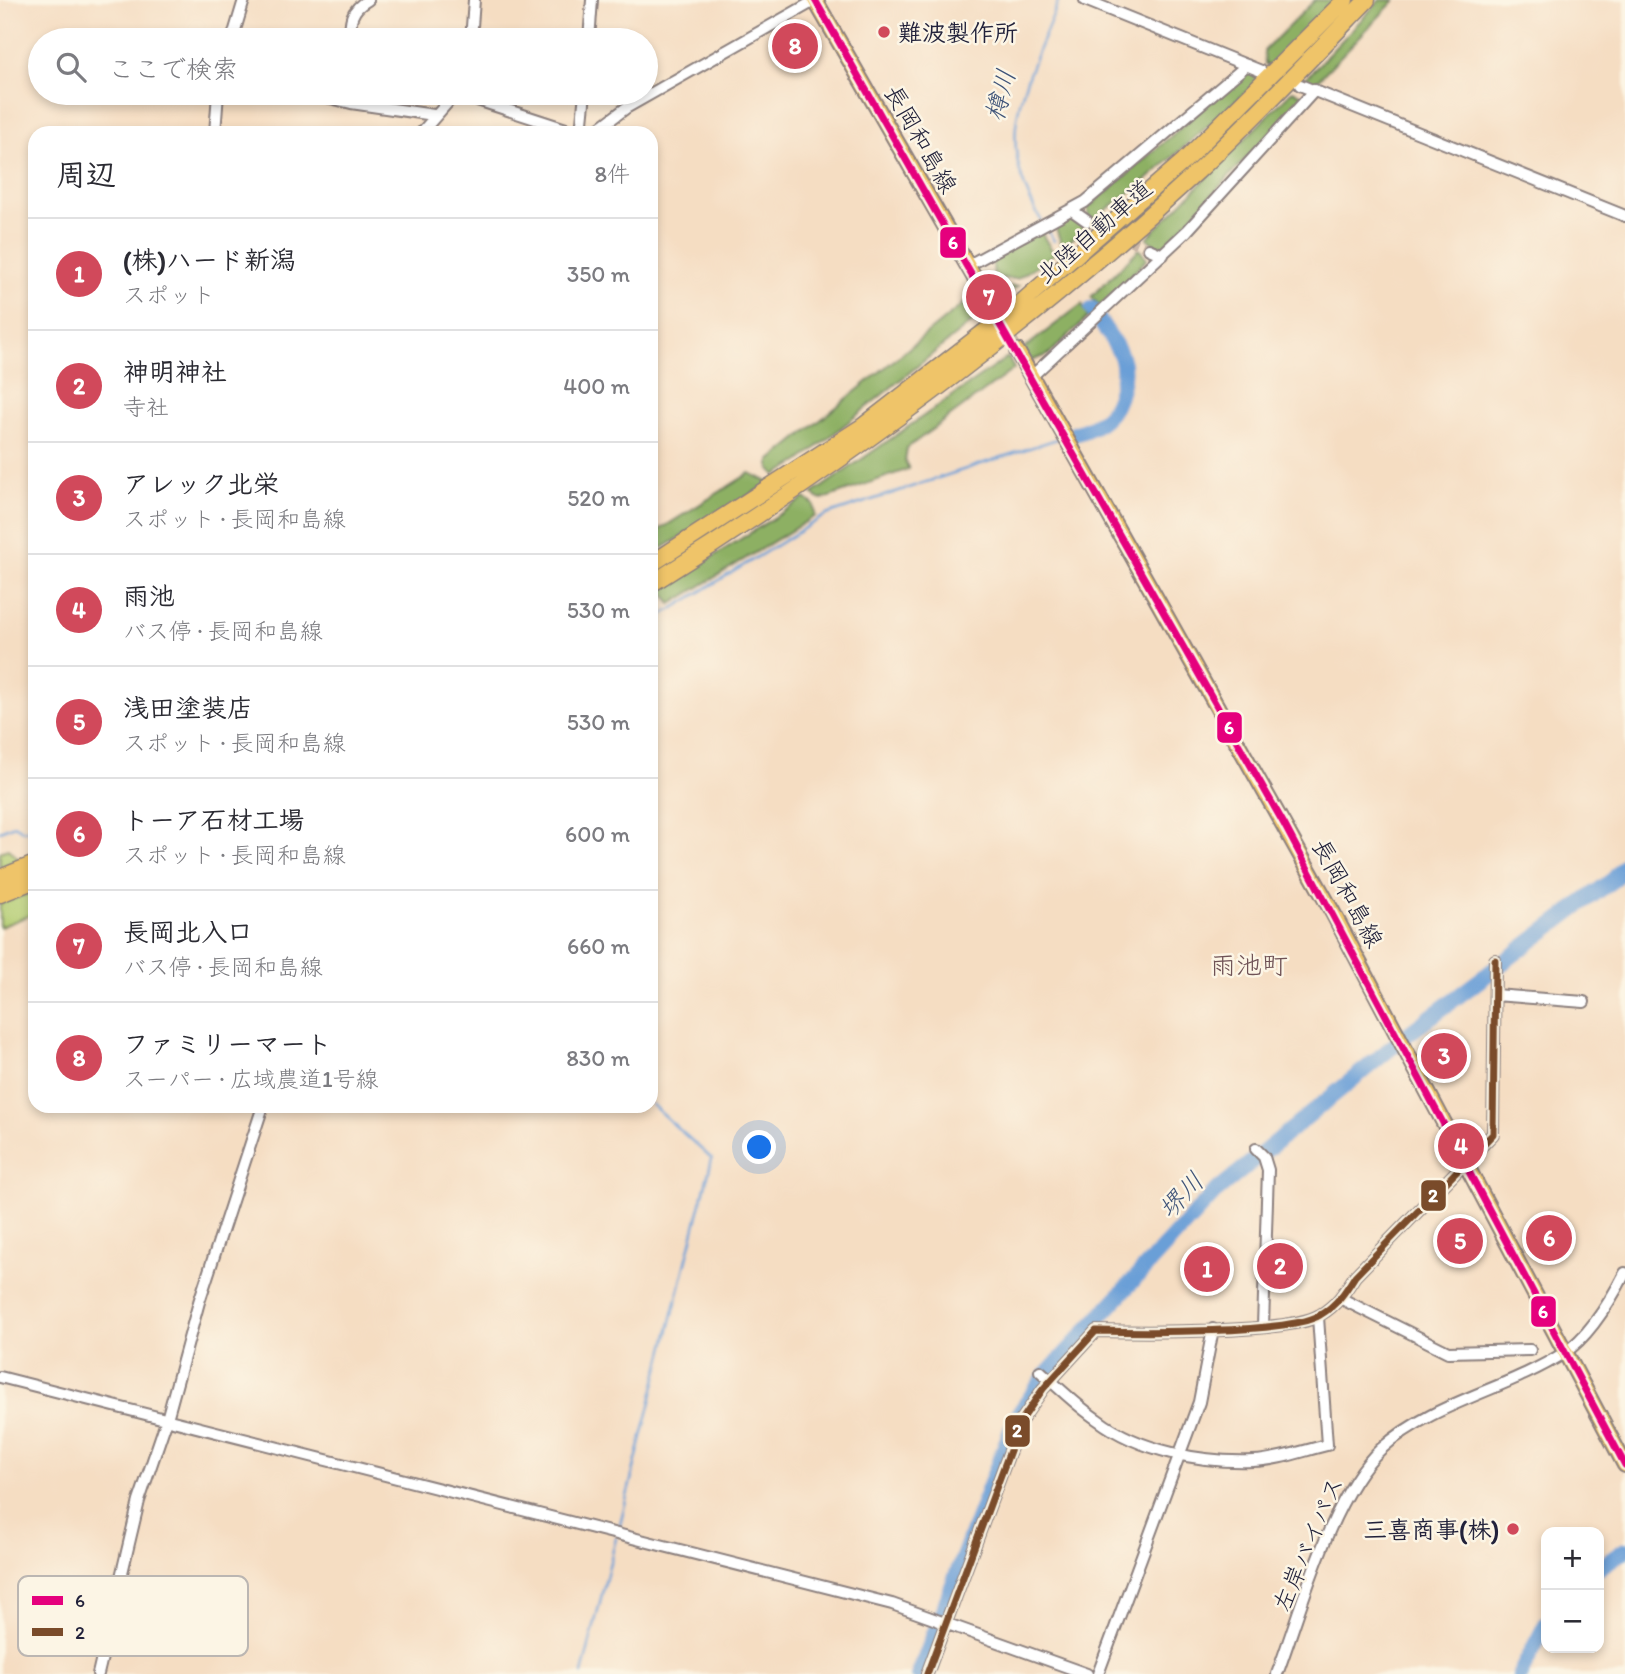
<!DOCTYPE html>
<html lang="ja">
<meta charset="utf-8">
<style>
:root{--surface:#fff;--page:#f2f2f3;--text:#2b2b33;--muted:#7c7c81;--line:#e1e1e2;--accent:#d1495b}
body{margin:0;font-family:Itim,"Klee One",sans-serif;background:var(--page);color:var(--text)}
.controls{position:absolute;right:21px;bottom:21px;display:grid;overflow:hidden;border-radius:14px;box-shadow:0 4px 10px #0003}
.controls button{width:63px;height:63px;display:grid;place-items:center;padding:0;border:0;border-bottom:2px solid var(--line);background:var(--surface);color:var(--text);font:35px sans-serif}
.you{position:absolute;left:760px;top:1148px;width:24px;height:24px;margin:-18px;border:5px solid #fff;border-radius:50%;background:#1a73e8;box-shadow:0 0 0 10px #1a73e833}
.badge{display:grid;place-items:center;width:46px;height:46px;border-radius:50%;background:var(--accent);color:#fff;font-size:23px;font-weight:700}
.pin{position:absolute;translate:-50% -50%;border:4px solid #fff;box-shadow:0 2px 7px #0006}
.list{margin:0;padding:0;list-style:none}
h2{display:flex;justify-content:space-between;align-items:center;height:91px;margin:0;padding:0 28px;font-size:30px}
h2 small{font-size:23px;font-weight:400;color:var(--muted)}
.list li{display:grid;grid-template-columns:46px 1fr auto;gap:21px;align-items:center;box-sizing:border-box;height:112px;padding:0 28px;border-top:2px solid var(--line)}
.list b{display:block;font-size:26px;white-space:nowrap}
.list p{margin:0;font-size:23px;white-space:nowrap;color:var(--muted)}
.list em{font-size:23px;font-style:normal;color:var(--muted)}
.icon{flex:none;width:38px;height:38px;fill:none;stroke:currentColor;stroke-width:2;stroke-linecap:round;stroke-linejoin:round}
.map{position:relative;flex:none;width:1625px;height:1674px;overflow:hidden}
.search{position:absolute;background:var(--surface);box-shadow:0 4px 10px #0003;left:28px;top:28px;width:630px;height:77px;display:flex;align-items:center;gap:18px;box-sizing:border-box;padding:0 24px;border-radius:38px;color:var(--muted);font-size:26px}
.panel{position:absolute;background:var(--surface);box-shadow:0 4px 10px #0003;left:28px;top:126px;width:630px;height:987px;border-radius:21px}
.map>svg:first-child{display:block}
.green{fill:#b2cc71;stroke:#6a7756;stroke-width:2}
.forest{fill:#8db063;stroke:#58694f;stroke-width:2}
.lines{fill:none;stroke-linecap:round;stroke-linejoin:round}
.stream{stroke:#6a9fd7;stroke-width:2.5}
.river{stroke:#6a9fd7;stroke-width:16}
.minor-tunnel{stroke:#cbb8a7;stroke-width:10;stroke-dasharray:10 5;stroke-linecap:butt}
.major-tunnel{stroke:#cbb8a7;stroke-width:14;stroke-dasharray:14 7;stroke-linecap:butt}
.minor-casing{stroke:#8c807e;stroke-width:14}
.major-casing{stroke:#8c807e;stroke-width:18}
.highway-casing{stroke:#8c807e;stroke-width:19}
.minor{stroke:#fff;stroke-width:10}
.major{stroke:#efc469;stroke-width:14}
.highway{stroke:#efc469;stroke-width:16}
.bus-1-casing{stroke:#fcf5e5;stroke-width:12}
.bus-2-casing{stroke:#fcf5e5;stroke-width:12}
.bus-1{stroke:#e5007d;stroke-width:7}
.bus-2{stroke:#7a4b2a;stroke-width:7}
.poi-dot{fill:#d1495b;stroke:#fcf5e5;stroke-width:2.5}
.labels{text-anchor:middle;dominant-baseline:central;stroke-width:5;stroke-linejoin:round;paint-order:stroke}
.poi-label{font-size:24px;font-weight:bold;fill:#22223b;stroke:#fcf5e5;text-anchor:start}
.street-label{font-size:24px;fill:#22223b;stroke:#fcf5e5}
.water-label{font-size:26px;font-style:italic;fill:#3f5479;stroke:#fcf5e5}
.neighbourhood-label{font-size:26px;fill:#6f5256;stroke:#fcf5e5}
.key{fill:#fcf5e5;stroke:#bbb6b2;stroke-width:2}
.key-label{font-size:19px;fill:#22223b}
.line-badge{stroke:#fcf5e5;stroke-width:2.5}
.badge-label{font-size:19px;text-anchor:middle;font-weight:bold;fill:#fff}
</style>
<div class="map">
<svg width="1625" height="1674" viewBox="0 0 1625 1674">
<rect width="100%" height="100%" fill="#fcf5e5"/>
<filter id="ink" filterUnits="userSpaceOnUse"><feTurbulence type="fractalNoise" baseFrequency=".0143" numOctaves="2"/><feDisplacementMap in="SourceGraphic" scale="14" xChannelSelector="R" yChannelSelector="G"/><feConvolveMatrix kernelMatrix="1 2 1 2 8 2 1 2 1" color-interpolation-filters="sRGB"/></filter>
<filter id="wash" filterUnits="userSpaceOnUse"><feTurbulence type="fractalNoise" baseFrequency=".00686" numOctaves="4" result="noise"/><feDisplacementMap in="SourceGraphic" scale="28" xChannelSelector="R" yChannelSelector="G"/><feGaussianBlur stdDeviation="1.57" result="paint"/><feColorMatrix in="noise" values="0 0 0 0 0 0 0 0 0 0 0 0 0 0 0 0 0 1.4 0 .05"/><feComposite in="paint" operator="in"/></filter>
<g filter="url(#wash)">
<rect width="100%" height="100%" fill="#f5ddc2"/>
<!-- green -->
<path class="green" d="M8 849 19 859 0 867V852Z
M35 891V913L0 927V904Z"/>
<!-- forest -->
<path class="forest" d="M1315 0H1337L1271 67 1265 64 1264 51Z
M1380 0H1395L1315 83 1304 80Z
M1245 72 1263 77 1149 178 1094 219 1088 216V208Z
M1293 90 1304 96 1164 246H1156L1147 238Z
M1073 220 1083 224 1082 232 1062 246 1055 226Z
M1041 232 1054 254 1017 279 994 278 992 257Z
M1139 249 1147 259 1100 306 1091 297Z
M1018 286 993 304 988 288Z
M973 296 982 314 800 461 776 475 770 469V461Z
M1082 304 1088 317 1048 355 1030 361 1022 350Z
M1008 357 1014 369 907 448 905 461 909 469 821 500 812 494Z
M750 473 770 483 651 555V535Z
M805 498 814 505 815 516 671 604 662 589Z"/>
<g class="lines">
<!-- stream -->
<path class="stream" d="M1041 220C989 134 1027 84 1059 0
M1045 226 1054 241
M651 622 826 515 1060 438
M0 831 14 825 24 831 35 827
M618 1532 712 1159 651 1104
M582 1674 616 1538"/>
<!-- river -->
<path class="river" d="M1074 434C1100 426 1115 416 1121 388 1124 377 1125 367 1121 356 1114 340 1101 324 1092 309
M1599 1568 1625 1550
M919 1674 1015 1419 1046 1375 1214 1193 1408 1034 1614 879 1625 865
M1520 1674 1546 1624"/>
</g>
</g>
<g filter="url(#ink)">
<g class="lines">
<!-- minor-tunnel -->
<path class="minor-tunnel" d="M1087 221 1149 249"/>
<!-- major-tunnel -->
<path class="major-tunnel" d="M988 301 1017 351"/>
<!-- minor casing -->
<g class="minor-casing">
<path id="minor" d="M1085 0 1261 71
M232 40 244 0
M350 40C350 21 350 10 368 0
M471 40 474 0
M589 40 592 0
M1300 85 1625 216
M309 93 351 103 434 115
M456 93 578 133
M585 93 582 122 586 133
M215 133 218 93
M421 133 456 93
M593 133 626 108 816 0
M1073 211 1087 221
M1149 249 1163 255
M967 266 1085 202 1247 65
M1031 377 1187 231 1315 90
M1495 995 1584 1002
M1256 1149 1264 1157 1268 1170 1263 1326
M1342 1299 1448 1352 1530 1350
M1040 1371C1059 1388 1077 1406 1098 1420 1139 1451 1202 1463 1253 1461 1278 1460 1302 1451 1327 1445L1318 1317
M0 1377 892 1604 1087 1674
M98 1674 139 1501 167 1419 199 1302 263 1106
M927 1674 1021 1421 1043 1389 1096 1331C1138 1332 1290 1334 1320 1315 1337 1305 1345 1292 1355 1276L1493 1134 1495 960
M1098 1674 1199 1402 1213 1329
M1277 1674C1301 1610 1331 1495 1381 1449 1433 1402 1506 1390 1564 1353 1590 1336 1611 1300 1625 1273"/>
</g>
<!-- major casing -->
<g class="major-casing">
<path id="major" d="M815 0 988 301
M1017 351 1333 913 1625 1465"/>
</g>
<!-- highway casing -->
<g class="highway-casing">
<path id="highway" d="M651 564 862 427 1014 309 1184 161 1345 0
M651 584C846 462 1031 326 1199 170 1257 115 1312 57 1367 0
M0 878 35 864
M0 894 35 880"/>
</g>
<!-- minor -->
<use href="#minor" class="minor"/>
<!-- major -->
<use href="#major" class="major"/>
<!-- highway -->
<use href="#highway" class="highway"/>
<!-- bus-1 casing -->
<g class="bus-1-casing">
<path id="bus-1" d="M815 0 1284 824 1625 1465"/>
</g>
<!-- bus-2 casing -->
<g class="bus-2-casing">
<path id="bus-2" d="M927 1674 1021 1421 1043 1389 1096 1331C1138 1332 1290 1334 1320 1315 1337 1305 1345 1292 1355 1276L1493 1134 1495 960"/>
</g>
<!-- bus-1 -->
<use href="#bus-1" class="bus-1"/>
<!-- bus-2 -->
<use href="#bus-2" class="bus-2"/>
</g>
</g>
<!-- markers -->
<g class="poi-dot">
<circle cx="884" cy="32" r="7"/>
<circle cx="1513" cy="1529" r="7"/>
</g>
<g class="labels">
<!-- poi labels -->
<g class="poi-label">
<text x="898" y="32">難波製作所</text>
<text x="1499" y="1529" text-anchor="end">三喜商事(株)</text>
</g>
<!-- street labels -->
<g class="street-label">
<text transform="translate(921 139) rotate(60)">長岡和島線</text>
<text transform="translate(1094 231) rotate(-41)">北陸自動車道</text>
<text transform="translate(1348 893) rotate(61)">長岡和島線</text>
<text transform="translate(1308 1544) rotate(-67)">左岸バイパス</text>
</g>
<!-- water labels -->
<g class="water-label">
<text transform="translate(1000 95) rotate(-75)">樽川</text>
<text transform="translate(1181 1195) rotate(-46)">堺川</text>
</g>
<!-- neighbourhood labels -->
<g class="neighbourhood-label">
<text x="1249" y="965">雨池町</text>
</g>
</g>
<!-- legend -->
<rect x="18" y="1576" width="230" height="80" rx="10" class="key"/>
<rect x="32" y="1596" width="31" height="9" fill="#e5007d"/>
<rect x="32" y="1628" width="31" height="8" fill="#7a4b2a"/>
<g class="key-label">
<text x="75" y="1607">6</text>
<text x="75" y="1639">2</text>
</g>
<g class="line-badge">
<rect x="939" y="226" width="28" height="33" rx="7" fill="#e5007d"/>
<rect x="1216" y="711" width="27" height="33" rx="7" fill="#e5007d"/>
<rect x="1420" y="1179" width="27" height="33" rx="7" fill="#7a4b2a"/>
<rect x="1530" y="1295" width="27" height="33" rx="7" fill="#e5007d"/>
<rect x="1004" y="1414" width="27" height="34" rx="7" fill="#7a4b2a"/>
</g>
<g class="badge-label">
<text x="953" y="249">6</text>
<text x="1229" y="734">6</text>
<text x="1433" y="1202">2</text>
<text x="1543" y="1318">6</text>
<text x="1017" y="1437">2</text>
</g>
</svg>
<div class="controls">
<button>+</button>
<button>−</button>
</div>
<div class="you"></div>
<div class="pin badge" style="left:1207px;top:1269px">1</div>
<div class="pin badge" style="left:1280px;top:1266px">2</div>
<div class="pin badge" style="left:1444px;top:1056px">3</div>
<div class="pin badge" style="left:1461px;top:1146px">4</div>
<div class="pin badge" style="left:1460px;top:1241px">5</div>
<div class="pin badge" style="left:1549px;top:1238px">6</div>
<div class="pin badge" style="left:989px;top:297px">7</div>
<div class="pin badge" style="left:795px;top:46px">8</div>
<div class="search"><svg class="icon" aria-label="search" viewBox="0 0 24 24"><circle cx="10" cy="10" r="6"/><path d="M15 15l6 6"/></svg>ここで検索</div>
<section class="panel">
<h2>周辺<small>8件</small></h2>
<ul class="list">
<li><span class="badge">1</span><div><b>(株)ハード新潟</b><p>スポット</p></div><em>350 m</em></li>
<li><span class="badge">2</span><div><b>神明神社</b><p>寺社</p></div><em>400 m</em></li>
<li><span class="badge">3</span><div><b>アレック北栄</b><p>スポット · 長岡和島線</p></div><em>520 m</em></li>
<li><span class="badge">4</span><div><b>雨池</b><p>バス停 · 長岡和島線</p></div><em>530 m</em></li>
<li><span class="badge">5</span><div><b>浅田塗装店</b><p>スポット · 長岡和島線</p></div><em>530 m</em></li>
<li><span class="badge">6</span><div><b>トーア石材工場</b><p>スポット · 長岡和島線</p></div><em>600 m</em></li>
<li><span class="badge">7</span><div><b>長岡北入口</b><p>バス停 · 長岡和島線</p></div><em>660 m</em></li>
<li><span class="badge">8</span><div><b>ファミリーマート</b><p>スーパー · 広域農道1号線</p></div><em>830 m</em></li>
</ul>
</section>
</div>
